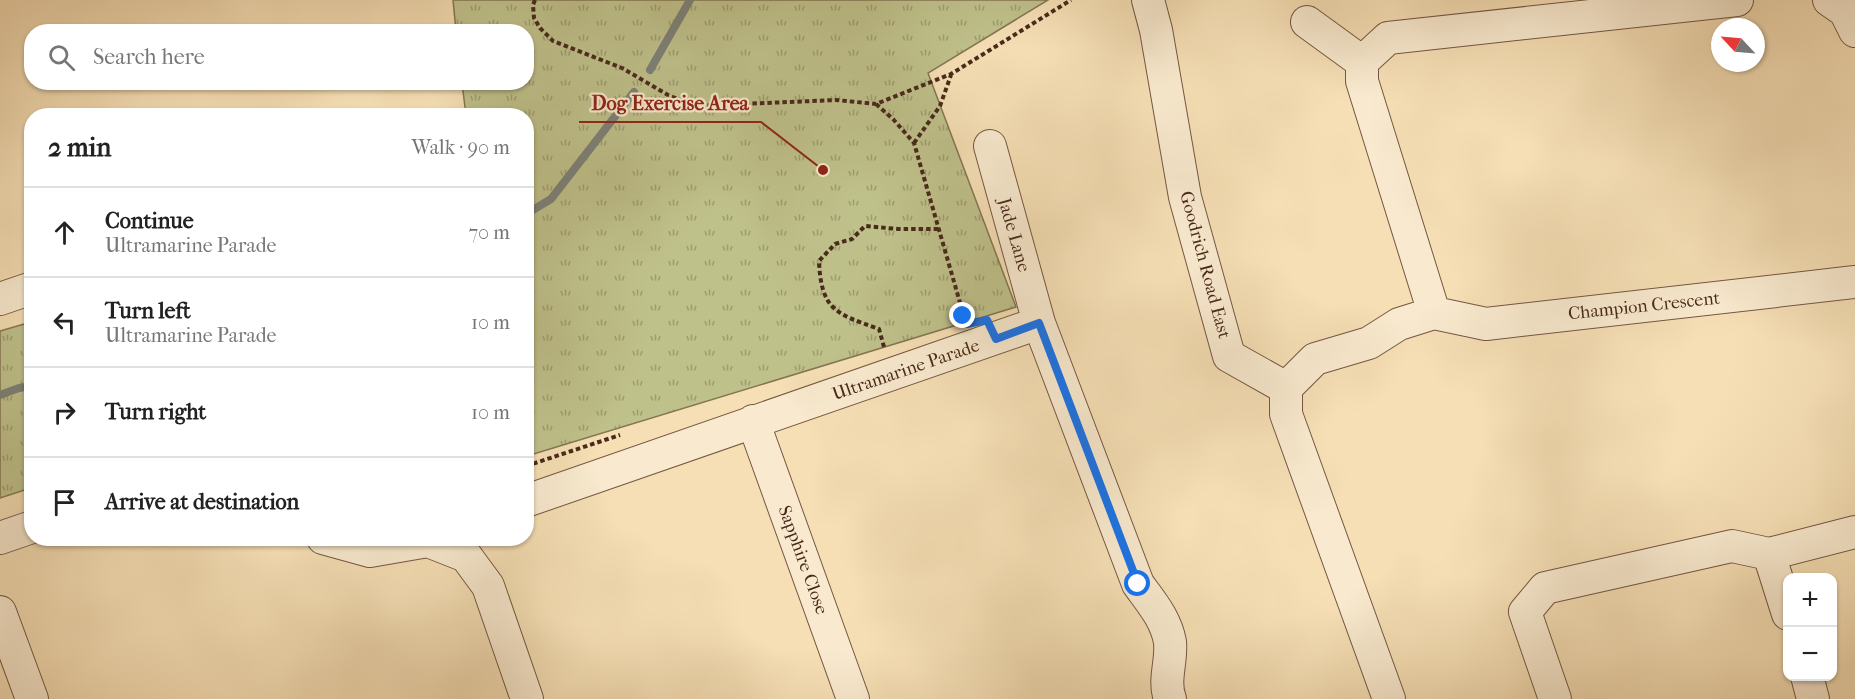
<!DOCTYPE html>
<meta charset="utf-8">
<style>
:root{--surface:#fff;--page:#f6f6f6;--text:#222;--muted:#767676;--line:#e0e0e0}
body{margin:0;font-family:"IM FELL French Canon",serif;background:var(--page);color:var(--text)}
.controls{position:absolute;right:18px;bottom:18px;display:grid;overflow:hidden;border-radius:12px;box-shadow:0 2px 4px #0004}
.controls button{width:54px;height:54px;display:grid;place-items:center;padding:0;border:0;border-bottom:2px solid var(--line);background:var(--surface);color:var(--text);font:30px sans-serif}
.compass{position:absolute;left:1711px;top:18px;width:54px;height:54px;border-radius:50%;background:var(--surface);box-shadow:0 2px 4px #0004;rotate:296deg}
.stop{position:absolute;width:18px;height:18px;margin:-14px;border:4px solid #1a73e8;border-radius:50%;background:#fff}
.stop.end{background:#1a73e8;border-color:#fff;box-shadow:0 2px 6px #0008}
.list{margin:0;padding:0;list-style:none}
h2{display:flex;justify-content:space-between;align-items:center;height:78px;margin:0;padding:0 24px;font-size:26px}
h2 small{font-size:20px;font-weight:400;color:var(--muted)}
.list li{display:grid;grid-template-columns:39px 1fr auto;gap:18px;align-items:center;box-sizing:border-box;height:90px;padding:0 24px;border-top:2px solid var(--line)}
.list b{display:block;font-size:22px;white-space:nowrap}
.list p{margin:0;font-size:20px;white-space:nowrap;color:var(--muted)}
.list em{font-size:20px;font-style:normal;color:var(--muted)}
.icon{flex:none;width:33px;height:33px;fill:none;stroke:currentColor;stroke-width:2;stroke-linecap:round;stroke-linejoin:round}
.map{position:relative;flex:none;width:1855px;height:699px;overflow:hidden}
.search{position:absolute;background:var(--surface);box-shadow:0 2px 4px #0004;left:24px;top:24px;width:510px;height:66px;display:flex;align-items:center;gap:15px;box-sizing:border-box;padding:0 21px;border-radius:24px;color:var(--muted);font-size:22px}
.panel{position:absolute;background:var(--surface);box-shadow:0 2px 4px #0004;left:24px;top:108px;width:510px;height:438px;border-radius:24px}
.map>svg:first-child{display:block}
.park{fill:url(#park-tufts);stroke:#847653;stroke-width:1.5}
.lines{fill:none;stroke-linecap:round;stroke-linejoin:round}
.stream{stroke:#7c8178;stroke-width:8}
.minor-casing{stroke:#745742;stroke-width:34}
.path{stroke:#482a1b;stroke-width:4;stroke-dasharray:4.5 3;stroke-linecap:butt}
.minor{stroke:#f9eacf;stroke-width:32}
.route{stroke:#1a73e8;stroke-width:8}
.labels{text-anchor:middle;dominant-baseline:central;stroke-width:4.5;stroke-linejoin:round;paint-order:stroke}
.street-label{font-size:18px;fill:#482a1b;stroke:#f9eacf}
.leader{fill:none;stroke:#8f2418;stroke-width:2}
.callout-dot{fill:#8f2418;stroke:#f9eacf;stroke-width:2}
.callout-label{font-size:20px;text-anchor:middle;font-weight:bold;fill:#8f2418;stroke:#f9eacf;stroke-width:4.5;stroke-linejoin:round;paint-order:stroke}
</style>
<div class="map">
<svg width="1855" height="699" viewBox="0 0 1855 699">
<defs>
<pattern id="park-tufts" width="24" height="20" patternUnits="userSpaceOnUse" patternTransform="scale(1.5)"><rect width="24" height="20" fill="#bfc18b"/><path d="M3 7l-1-3M5 7V3M7 7l1-3M15 17l-1-3M17 17v-4M19 17l1-3" fill="none" stroke="#9d9d71"/></pattern>
</defs>
<rect width="100%" height="100%" fill="#f6dfb5"/>
<filter id="stains"><feTurbulence type="fractalNoise" baseFrequency=".00333" numOctaves="4"/><feColorMatrix values="0 0 0 0 .2 0 0 0 0 .09 0 0 0 0 .02 0 0 0 .5 -.17"/></filter>
<radialGradient id="worn" r=".72"><stop offset=".6" stop-color="#630" stop-opacity="0"/><stop offset="1" stop-color="#630" stop-opacity=".3"/></radialGradient>
<!-- park -->
<path class="park" d="M453 0H1048L928 73 1016 307 527 456 526 116 466 115 462 83 526 82V32L456 31Z
M31 322V488L0 498V331Z"/>
<g class="lines">
<!-- stream -->
<path class="stream" d="M650 70 690 0
M526 214 551 199 634 92
M0 395 19 388 32 386"/>
<!-- minor casing -->
<g class="minor-casing">
<path id="minor" d="M1148 0 1156 30 1185 197 1229 356 1286 388
M1829 0 1845 11 1855 31
M1307 22 1362 62
M990 146 1039 323
M0 299 32 288
M1434 313 1362 81V62L1388 38 1737 0
M1286 388 1315 359 1369 343 1399 324 1434 313 1486 324 1855 282
M1286 388V414L1389 699
M753 421 853 699
M526 501 1039 323 1138 584C1151 602 1166 619 1170 642 1172 662 1163 680 1170 699
M0 538 32 527
M323 538 370 551 428 541 466 556 488 586 527 699
M1769 554 1788 614
M0 612 32 699
M1807 676 1813 699
M1555 699 1525 612 1545 588 1732 546 1769 554 1855 532"/>
</g>
<!-- path -->
<path class="path" d="M535 0 533 5 534 18 540 28 553 41 622 68 668 95 695 106 836 100 876 104 951 74 1071 0
M876 104 893 119 914 143 965 320
M914 143 940 106 951 75
M884 347 879 329C837 314 821 311 819 261L835 244 852 239 865 226 898 229H940
M526 466 620 435"/>
<!-- minor -->
<use href="#minor" class="minor"/>
</g>
<g class="lines">
<!-- route -->
<path class="route" d="M963 316 967 324 987 320 996 339 1039 323 1138 584"/>
</g>
<g class="labels">
<!-- street labels -->
<g class="street-label">
<text transform="translate(1014 235) rotate(74)">Jade Lane</text>
<text transform="translate(1205 265) rotate(75)">Goodrich Road East</text>
<text transform="translate(1644 306) rotate(-6)">Champion Crescent</text>
<text transform="translate(906 370) rotate(-19)">Ultramarine Parade</text>
<text transform="translate(803 560) rotate(70)">Sapphire Close</text>
</g>
</g>
<!-- callouts -->
<path class="leader" d="M823 170L761 122H579"/>
<circle class="callout-dot" cx="823" cy="170" r="6"/>
<g class="callout-label">
<text x="670" y="110">Dog Exercise Area</text>
</g>
<rect width="100%" height="100%" filter="url(#stains)"/>
<rect width="100%" height="100%" fill="url(#worn)"/>
</svg>
<div class="controls">
<button>+</button>
<button>−</button>
</div>
<svg class="compass" viewBox="-18 -18 36 36"><path d="M0-13l5 13h-10z" fill="#e53935"/><path d="M0 13l5-13h-10z" fill="#767676"/></svg>
<div class="stop" style="left:1138px;top:584px"></div>
<div class="stop end" style="left:963px;top:316px"></div>
<div class="search"><svg class="icon" aria-label="search" viewBox="0 0 24 24"><circle cx="10" cy="10" r="6"/><path d="M15 15l6 6"/></svg>Search here</div>
<section class="panel">
<h2>2 min<small>Walk · 90 m</small></h2>
<ul class="list">
<li><svg class="icon" aria-label="ahead" viewBox="0 0 24 24"><path d="M12 20V5M6 11l6-6 6 6"/></svg><div><b>Continue</b><p>Ultramarine Parade</p></div><em>70 m</em></li>
<li><svg class="icon" aria-label="left" viewBox="0 0 24 24"><path d="M17 20v-9H6M10 6l-5 5 5 5"/></svg><div><b>Turn left</b><p>Ultramarine Parade</p></div><em>10 m</em></li>
<li><svg class="icon" aria-label="right" viewBox="0 0 24 24"><path d="M7 20v-9h11M14 6l5 5-5 5"/></svg><div><b>Turn right</b></div><em>10 m</em></li>
<li><svg class="icon" aria-label="arrive" viewBox="0 0 24 24"><path d="M6 21V4h12l-3 4 3 4H6"/></svg><div><b>Arrive at destination</b></div></li>
</ul>
</section>
</div>
